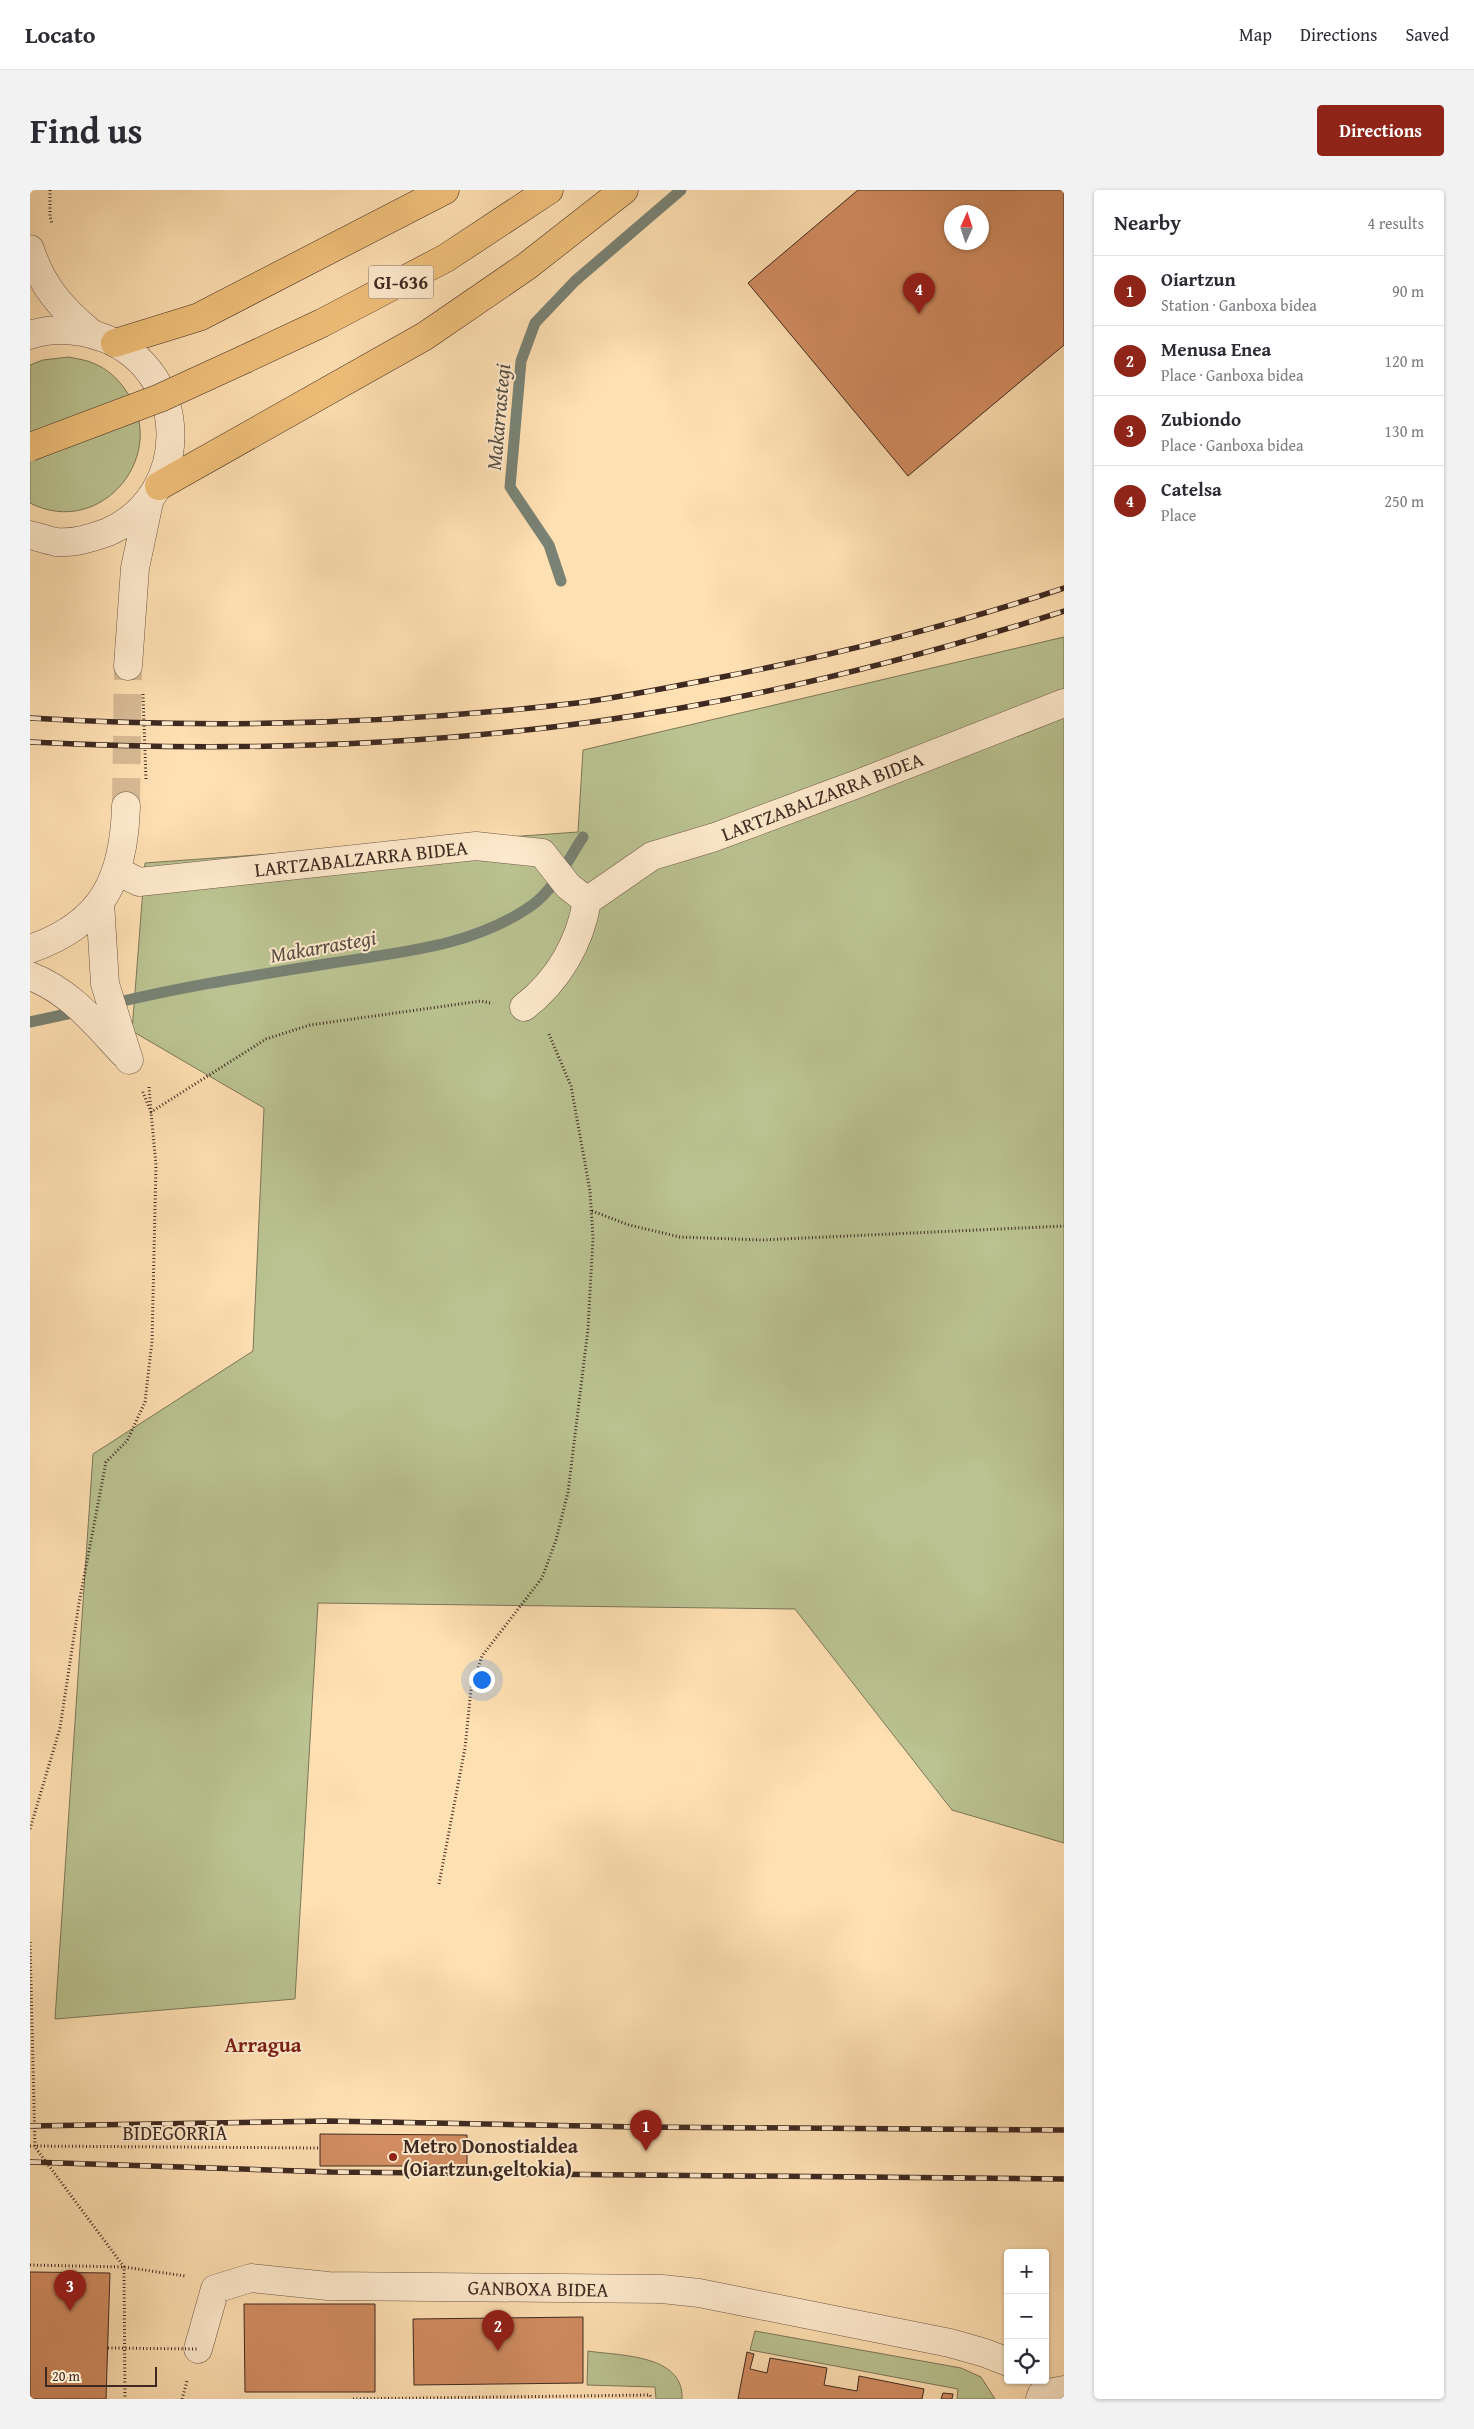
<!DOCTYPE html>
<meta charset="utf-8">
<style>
:root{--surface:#fff;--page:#f2f2f3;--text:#2b2b33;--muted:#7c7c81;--line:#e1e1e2;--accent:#8f2418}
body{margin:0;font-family:"Gentium Book Plus",serif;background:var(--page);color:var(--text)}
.controls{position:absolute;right:15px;bottom:15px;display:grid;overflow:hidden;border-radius:5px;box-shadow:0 1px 4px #0004}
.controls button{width:45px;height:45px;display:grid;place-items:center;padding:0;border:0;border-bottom:1px solid var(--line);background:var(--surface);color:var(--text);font:25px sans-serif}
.compass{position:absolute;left:914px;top:15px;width:45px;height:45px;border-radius:50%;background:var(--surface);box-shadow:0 1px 4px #0004;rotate:3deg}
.scale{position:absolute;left:15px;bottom:12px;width:112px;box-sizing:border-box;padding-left:5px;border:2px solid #3e2921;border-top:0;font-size:14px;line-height:18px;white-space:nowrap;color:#3e2921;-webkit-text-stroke:4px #ffebce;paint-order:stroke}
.you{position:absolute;left:451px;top:1489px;width:18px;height:18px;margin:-12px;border:4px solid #fff;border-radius:50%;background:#1a73e8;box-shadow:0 0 0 8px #1a73e833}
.badge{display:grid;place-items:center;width:32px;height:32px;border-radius:50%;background:var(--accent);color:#fff;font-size:16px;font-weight:700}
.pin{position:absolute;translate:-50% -41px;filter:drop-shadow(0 1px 2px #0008)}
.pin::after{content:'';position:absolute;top:26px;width:18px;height:15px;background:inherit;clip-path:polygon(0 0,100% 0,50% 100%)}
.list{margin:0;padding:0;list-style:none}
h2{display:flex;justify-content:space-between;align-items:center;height:65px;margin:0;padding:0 20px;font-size:21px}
h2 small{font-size:16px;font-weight:400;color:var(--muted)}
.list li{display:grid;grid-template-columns:32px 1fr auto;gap:15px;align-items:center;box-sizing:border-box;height:70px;padding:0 20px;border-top:1px solid var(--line)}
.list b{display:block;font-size:19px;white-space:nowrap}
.list p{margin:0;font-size:16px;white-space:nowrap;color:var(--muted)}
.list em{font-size:16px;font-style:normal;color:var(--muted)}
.icon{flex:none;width:28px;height:28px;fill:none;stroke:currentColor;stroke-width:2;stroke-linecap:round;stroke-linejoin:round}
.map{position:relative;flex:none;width:1034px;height:2209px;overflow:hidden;border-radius:5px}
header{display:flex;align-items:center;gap:30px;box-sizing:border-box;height:70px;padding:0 25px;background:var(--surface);border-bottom:1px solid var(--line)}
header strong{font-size:24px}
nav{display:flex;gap:28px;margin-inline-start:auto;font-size:18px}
.intro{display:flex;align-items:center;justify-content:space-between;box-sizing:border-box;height:120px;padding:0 30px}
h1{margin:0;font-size:35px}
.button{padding:12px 22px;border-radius:5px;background:var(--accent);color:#fff;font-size:18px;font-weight:700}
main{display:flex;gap:30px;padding:0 30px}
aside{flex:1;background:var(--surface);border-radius:5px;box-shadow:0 1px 4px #0004}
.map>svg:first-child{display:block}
.green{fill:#bac391;stroke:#7c7659}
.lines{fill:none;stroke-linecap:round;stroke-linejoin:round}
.stream{stroke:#798274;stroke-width:11}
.building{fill:#d28d62;stroke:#3e2921;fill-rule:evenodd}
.minor-tunnel{stroke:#d8bb96;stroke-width:28;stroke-dasharray:28 14;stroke-linecap:butt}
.minor-casing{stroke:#6e5746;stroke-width:29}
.major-casing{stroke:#3e2921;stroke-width:29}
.path{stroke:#3e2921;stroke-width:3;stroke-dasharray:1 2.5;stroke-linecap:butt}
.minor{stroke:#ffebce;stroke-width:28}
.major{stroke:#f0c07a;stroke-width:28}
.rail-casing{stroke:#3e2921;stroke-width:5.5}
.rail{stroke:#ffebce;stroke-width:4;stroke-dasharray:11;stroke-linecap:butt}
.major-bridge-casing{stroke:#3e2921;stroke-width:29;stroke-linecap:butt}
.path-bridge{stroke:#3e2921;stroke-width:3;stroke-dasharray:1 2.5;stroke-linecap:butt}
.major-bridge{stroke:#f0c07a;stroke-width:28}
.poi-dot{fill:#8f2418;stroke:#ffebce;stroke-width:2}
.labels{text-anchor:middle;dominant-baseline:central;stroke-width:4;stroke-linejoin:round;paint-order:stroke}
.shield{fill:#ffebce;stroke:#786355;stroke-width:1}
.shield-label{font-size:19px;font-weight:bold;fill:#3e2921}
.street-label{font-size:20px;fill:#3e2921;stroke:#ffebce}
.poi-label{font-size:20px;font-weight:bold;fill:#3e2921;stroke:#ffebce;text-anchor:start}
.water-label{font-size:21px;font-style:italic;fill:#564e44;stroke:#ffebce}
.neighbourhood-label{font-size:21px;font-weight:bold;fill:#7a1f14;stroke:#ffebce}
</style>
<header>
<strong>Locato</strong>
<nav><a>Map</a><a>Directions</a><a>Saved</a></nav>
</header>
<div class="intro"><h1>Find us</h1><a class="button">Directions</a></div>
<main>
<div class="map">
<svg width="1034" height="2209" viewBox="0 0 1034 2209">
<rect width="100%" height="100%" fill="#ffe0b3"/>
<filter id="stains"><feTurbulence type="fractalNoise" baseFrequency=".004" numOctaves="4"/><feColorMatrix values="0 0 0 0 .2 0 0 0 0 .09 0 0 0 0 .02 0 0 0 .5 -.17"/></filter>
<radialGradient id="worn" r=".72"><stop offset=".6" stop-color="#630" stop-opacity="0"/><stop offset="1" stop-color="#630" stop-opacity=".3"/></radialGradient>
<!-- green -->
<path class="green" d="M39 167C47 169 58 170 65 174 77 179 87 188 94 198 143 262 72 350 0 313V175L13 170Z
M1034 447V1653L922 1620 765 1419 288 1413 265 1809 25 1829 63 1264 223 1161 234 918 102 841 115 673 548 642 553 560Z
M725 2141 931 2178 951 2187 965 2209H927L928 2199 720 2160Z
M558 2161C590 2166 654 2164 652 2209H626L625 2197 557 2195Z"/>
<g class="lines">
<!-- stream -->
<path class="stream" d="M531 391 519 355 480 297 491 171 505 133 545 91 651 0
M81 814C154 796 228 785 302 773 370 762 442 757 501 716 524 700 538 670 553 647
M0 832 51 821"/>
</g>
<!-- building -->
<path class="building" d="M828 0H1034V155L878 286 718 93ZM922 22H952V52H922Z
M290 1944 437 1945V1976H290Z
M0 2082 80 2083 76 2209H0Z
M214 2114H345V2202H215Z
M553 2127V2193L384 2195 383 2129Z
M717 2162 724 2164 720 2179 737 2183 740 2168 797 2178 794 2195 827 2201 829 2186 894 2199 892 2209H708Z
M913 2203 923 2204 922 2209H911Z"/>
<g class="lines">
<!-- minor-tunnel -->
<path class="minor-tunnel" d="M96 616 98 476"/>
<!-- minor casing -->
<g class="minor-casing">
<path id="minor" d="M0 59C11 95 32 119 61 143
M0 145C24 137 51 140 74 148 162 182 162 305 78 342 62 348 43 354 26 352 17 350 8 347 0 345
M98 476 105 378 119 312
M87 681 109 692 446 656 512 663 538 696 557 711
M70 712 75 794 99 870
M0 759C72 734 94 690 96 616
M0 786C40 801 65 833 93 863
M494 817C528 791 550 753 557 711L622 666 685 647 830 593 1034 513
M168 2159 185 2099 221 2088 298 2096 632 2099 669 2103 920 2153 955 2163 978 2172
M1010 2209 1012 2204 1034 2200"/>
</g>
<!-- major casing -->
<g class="major-casing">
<path id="major" d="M85 153 169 127 415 0
M215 169 292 133 416 68 519 0
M129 296 395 146 497 76 594 0"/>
</g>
<!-- path -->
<path class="path" d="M20 0V26L22 34
M113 504 116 590
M119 897 121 922 236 849 280 835 451 811 460 813
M562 1021 599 1035 650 1047 731 1050 1034 1036
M0 1639 30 1538 49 1413 76 1272 97 1251 115 1212 122 1151 126 975 121 922 112 900
M409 1694 435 1558 441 1499 452 1466 512 1388 526 1350 538 1302 558 1139 563 1048 560 1001 541 896 518 842
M0 1752 5 1957 94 2077 95 2209
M0 1956 290 1958
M0 2075 94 2077 155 2086
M152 2209 157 2191
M323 2209 620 2205 621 2209"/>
<!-- minor -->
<use href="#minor" class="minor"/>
<!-- major -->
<use href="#major" class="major"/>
<!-- rail casing -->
<g class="rail-casing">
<path id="rail" d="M0 528C182 539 366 534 547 513 594 507 641 497 687 488 805 465 920 436 1034 398
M0 552C217 563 437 556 651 518 781 495 909 461 1034 421
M0 1936 299 1931 608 1937 1034 1940
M0 1972 301 1982 1034 1989"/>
</g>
<!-- rail -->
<use href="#rail" class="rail"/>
<!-- major-bridge casing -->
<g class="major-bridge-casing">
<path id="major-bridge" d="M0 257 130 208 215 169"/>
</g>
<!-- path-bridge -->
<path class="path-bridge" d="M78 2158 168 2159"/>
<!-- major-bridge -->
<use href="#major-bridge" class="major-bridge"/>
</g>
<!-- markers -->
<circle class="poi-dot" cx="363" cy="1967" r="5"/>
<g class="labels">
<!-- shield labels -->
<rect class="shield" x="338.5" y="75.5" width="65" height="33" rx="4"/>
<g class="shield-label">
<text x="371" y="92">GI-636</text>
</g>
<!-- street labels -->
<g class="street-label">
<text transform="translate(792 606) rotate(-21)">LARTZABALZARRA BIDEA</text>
<text transform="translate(331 668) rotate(-6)">LARTZABALZARRA BIDEA</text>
<text x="145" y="1942">BIDEGORRIA</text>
<text transform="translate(508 2098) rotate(1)">GANBOXA BIDEA</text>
</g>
<!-- poi labels -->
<g class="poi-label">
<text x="373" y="1955">Metro Donostialdea<tspan x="373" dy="23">(Oiartzun geltokia)</tspan></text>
</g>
<!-- water labels -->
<g class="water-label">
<text transform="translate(468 227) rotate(-85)">Makarrastegi</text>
<text transform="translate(293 756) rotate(-10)">Makarrastegi</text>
</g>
<!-- neighbourhood labels -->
<g class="neighbourhood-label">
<text x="233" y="1854">Arragua</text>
</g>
</g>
<rect width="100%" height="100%" filter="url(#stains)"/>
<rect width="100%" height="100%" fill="url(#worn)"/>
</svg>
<div class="controls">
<button>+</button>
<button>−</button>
<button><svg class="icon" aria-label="locate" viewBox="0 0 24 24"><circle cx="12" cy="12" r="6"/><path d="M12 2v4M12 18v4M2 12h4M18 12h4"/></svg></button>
</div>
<svg class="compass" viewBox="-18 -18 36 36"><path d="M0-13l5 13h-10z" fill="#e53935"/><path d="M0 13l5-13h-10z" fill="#7c7c81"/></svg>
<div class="scale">20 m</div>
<div class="you"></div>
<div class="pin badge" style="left:616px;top:1961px">1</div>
<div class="pin badge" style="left:468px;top:2161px">2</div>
<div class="pin badge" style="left:40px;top:2121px">3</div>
<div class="pin badge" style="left:889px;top:124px">4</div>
</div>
<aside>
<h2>Nearby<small>4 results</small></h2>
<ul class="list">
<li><span class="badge">1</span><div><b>Oiartzun</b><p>Station · Ganboxa bidea</p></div><em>90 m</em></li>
<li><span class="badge">2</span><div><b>Menusa Enea</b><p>Place · Ganboxa bidea</p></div><em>120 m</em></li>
<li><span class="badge">3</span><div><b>Zubiondo</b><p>Place · Ganboxa bidea</p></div><em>130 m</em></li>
<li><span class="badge">4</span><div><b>Catelsa</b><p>Place</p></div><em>250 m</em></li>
</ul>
</aside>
</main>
